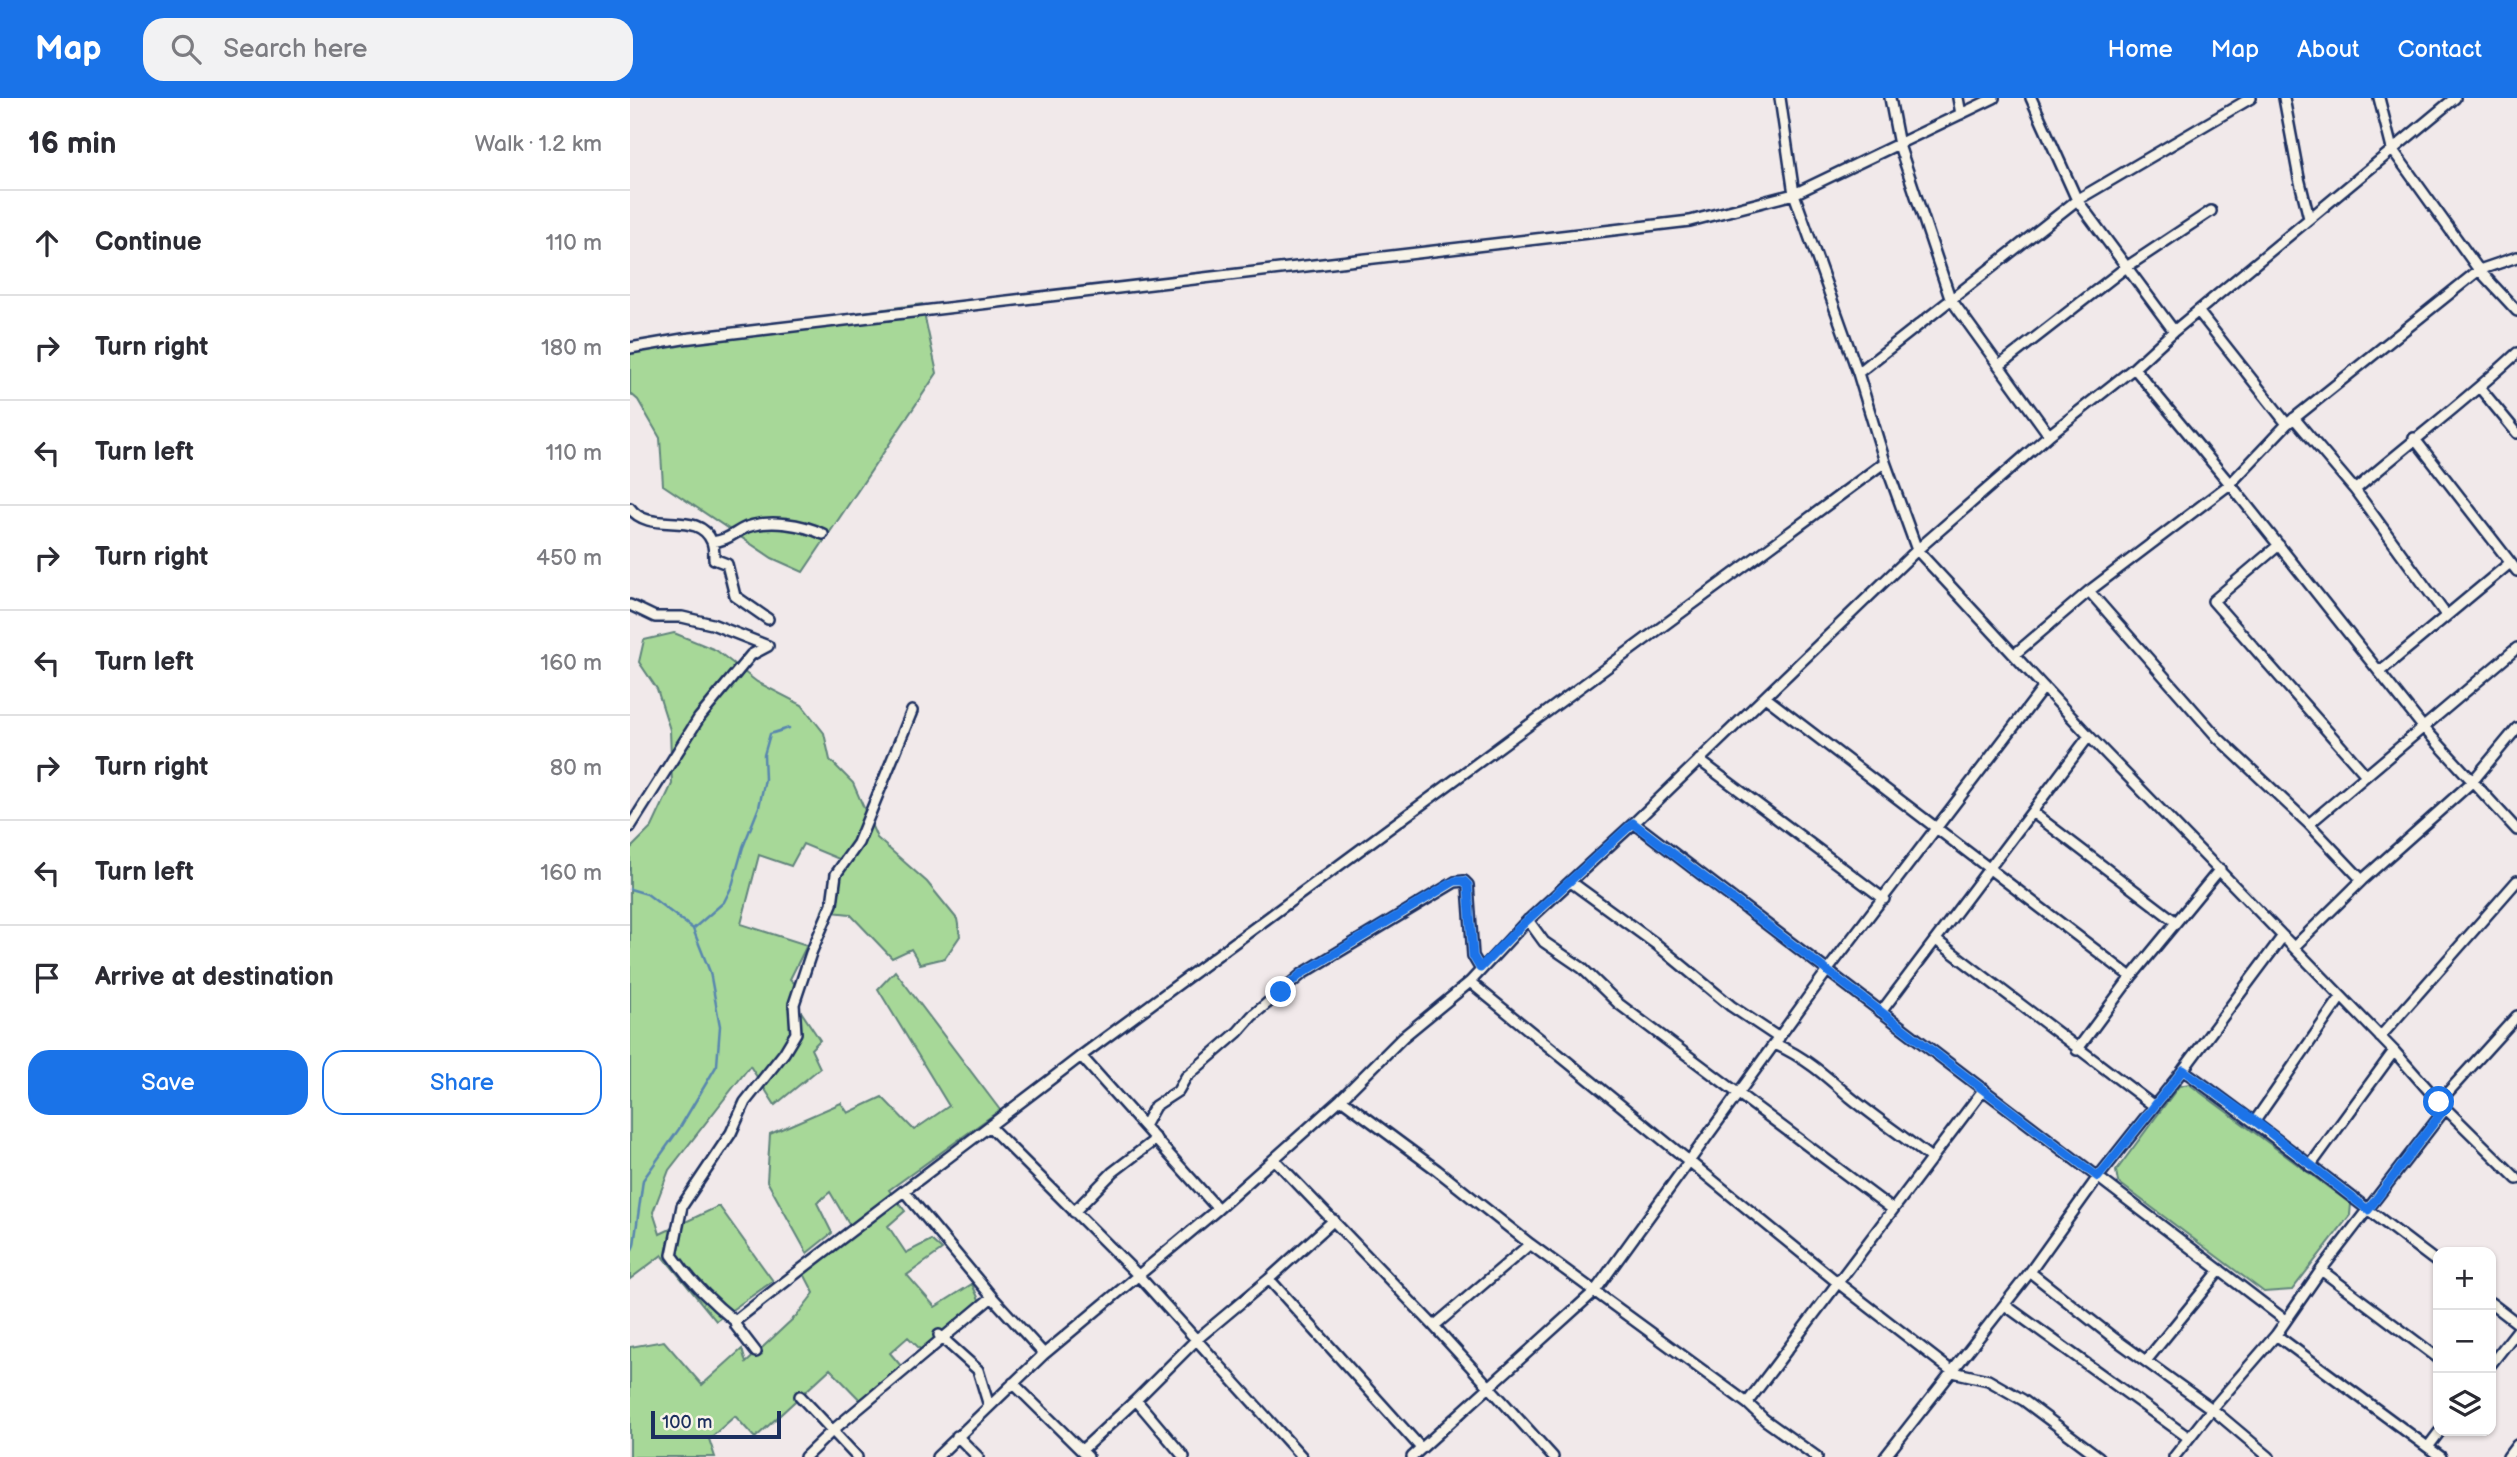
<!DOCTYPE html>
<meta charset="utf-8">
<style>
:root{--surface:#fff;--page:#f2f2f3;--text:#2b2b33;--muted:#7c7c81;--line:#e1e1e2;--accent:#1a73e8}
body{margin:0;font-family:"Balsamiq Sans",sans-serif;background:var(--page);color:var(--text)}
.controls{position:absolute;right:21px;bottom:21px;display:grid;overflow:hidden;border-radius:14px;box-shadow:0 2px 5px #0004}
.controls button{width:63px;height:63px;display:grid;place-items:center;padding:0;border:0;border-bottom:2px solid var(--line);background:var(--surface);color:var(--text);font:35px sans-serif}
.scale{position:absolute;left:21px;bottom:18px;width:130px;box-sizing:border-box;padding-left:7px;border:4px solid #1b2f5e;border-top:0;font-size:19px;line-height:24px;white-space:nowrap;color:#1b2f5e;-webkit-text-stroke:5px #f7f3e8;paint-order:stroke}
.stop{position:absolute;width:21px;height:21px;margin:-16px;border:5px solid #1a73e8;border-radius:50%;background:#fff}
.stop.end{background:#1a73e8;border-color:#fff;box-shadow:0 2px 7px #0008}
.list{margin:0;padding:0;list-style:none}
h2{display:flex;justify-content:space-between;align-items:center;height:91px;margin:0;padding:0 28px;font-size:30px}
h2 small{font-size:23px;font-weight:400;color:var(--muted)}
.list li{display:grid;grid-template-columns:46px 1fr auto;gap:21px;align-items:center;box-sizing:border-box;height:105px;padding:0 28px;border-top:2px solid var(--line)}
.list b{display:block;font-size:26px;white-space:nowrap}
.list em{font-size:23px;font-style:normal;color:var(--muted)}
.actions{display:flex;gap:14px;padding:21px 28px}
.actions a{flex:1;padding:16px 0;border:2px solid var(--accent);border-radius:21px;text-align:center;font-size:24px;color:var(--accent)}
.actions .main{background:var(--accent);color:#fff}
.icon{flex:none;width:38px;height:38px;fill:none;stroke:currentColor;stroke-width:2;stroke-linecap:round;stroke-linejoin:round}
.map{position:relative;flex:none;width:1887px;height:1359px;overflow:hidden}
header{display:flex;align-items:center;gap:42px;box-sizing:border-box;height:98px;padding:0 35px;background:var(--accent);color:#fff}
header strong{font-size:33px}
nav{display:flex;gap:38px;margin-inline-start:auto;font-size:24px}
.search{width:490px;height:63px;background:var(--page);display:flex;align-items:center;gap:18px;box-sizing:border-box;padding:0 24px;border-radius:21px;color:var(--muted);font-size:26px}
main{display:flex}
aside{flex:1;background:var(--surface)}
.map>svg:first-child{display:block}
.green{fill:#a7d898;stroke:#61847b;stroke-width:2}
.lines{fill:none;stroke-linecap:round;stroke-linejoin:round}
.stream{stroke:#5987ae;stroke-width:2.5}
.minor-casing{stroke:#1b2f5e;stroke-width:14}
.minor{stroke:#f7f3e8;stroke-width:9}
.route{stroke:#1a73e8;stroke-width:9}
</style>
<header>
<strong>Map</strong>
<div class="search"><svg class="icon" aria-label="search" viewBox="0 0 24 24"><circle cx="10" cy="10" r="6"/><path d="M15 15l6 6"/></svg>Search here</div>
<nav><a>Home</a><a>Map</a><a>About</a><a>Contact</a></nav>
</header>
<main>
<aside>
<h2>16 min<small>Walk · 1.2 km</small></h2>
<ul class="list">
<li><svg class="icon" aria-label="ahead" viewBox="0 0 24 24"><path d="M12 20V5M6 11l6-6 6 6"/></svg><div><b>Continue</b></div><em>110 m</em></li>
<li><svg class="icon" aria-label="right" viewBox="0 0 24 24"><path d="M7 20v-9h11M14 6l5 5-5 5"/></svg><div><b>Turn right</b></div><em>180 m</em></li>
<li><svg class="icon" aria-label="left" viewBox="0 0 24 24"><path d="M17 20v-9H6M10 6l-5 5 5 5"/></svg><div><b>Turn left</b></div><em>110 m</em></li>
<li><svg class="icon" aria-label="right" viewBox="0 0 24 24"><path d="M7 20v-9h11M14 6l5 5-5 5"/></svg><div><b>Turn right</b></div><em>450 m</em></li>
<li><svg class="icon" aria-label="left" viewBox="0 0 24 24"><path d="M17 20v-9H6M10 6l-5 5 5 5"/></svg><div><b>Turn left</b></div><em>160 m</em></li>
<li><svg class="icon" aria-label="right" viewBox="0 0 24 24"><path d="M7 20v-9h11M14 6l5 5-5 5"/></svg><div><b>Turn right</b></div><em>80 m</em></li>
<li><svg class="icon" aria-label="left" viewBox="0 0 24 24"><path d="M17 20v-9H6M10 6l-5 5 5 5"/></svg><div><b>Turn left</b></div><em>160 m</em></li>
<li><svg class="icon" aria-label="arrive" viewBox="0 0 24 24"><path d="M6 21V4h12l-3 4 3 4H6"/></svg><div><b>Arrive at destination</b></div></li>
</ul>
<div class="actions"><a class="main">Save</a><a>Share</a></div>
</aside>
<div class="map">
<svg width="1887" height="1359" viewBox="0 0 1887 1359">
<rect width="100%" height="100%" fill="#f1e9ea"/>
<filter id="ink" filterUnits="userSpaceOnUse"><feTurbulence type="fractalNoise" baseFrequency=".0143" numOctaves="2"/><feDisplacementMap in="SourceGraphic" scale="14" xChannelSelector="R" yChannelSelector="G"/><feConvolveMatrix kernelMatrix="1 2 1 2 8 2 1 2 1" color-interpolation-filters="sRGB"/></filter>
<g filter="url(#ink)">
<!-- green -->
<path class="green" d="M292 206 307 275 173 474 142 460 33 387 30 340 8 302 0 295V245Z
M44 535 86 552 127 584 172 607 194 635 200 662 223 685 247 740 297 784 327 821 330 838 315 860 290 866 281 851 262 860 220 816 192 813 214 763 173 746 161 768 129 757 111 826 177 847 160 881 174 894 166 906 190 942 181 951 190 970 145 1007 120 968 39 1072 23 1114 30 1136 89 1108 143 1183 86 1223 32 1157 0 1181V751L22 729 42 686 40 632 27 591 9 564 14 542Z
M265 873 370 1012 259 1092 275 1113 258 1128 276 1155 301 1142 312 1152 277 1177 305 1209 342 1186 351 1206 292 1253 278 1239 260 1255 277 1275 238 1310 200 1271 125 1340 105 1318 79 1341 85 1359H0V1249L34 1243 72 1287 112 1251 116 1265 167 1217 184 1195 171 1170 220 1128 200 1094 187 1105 202 1135 177 1155 137 1083 140 1036 211 1005 218 1015 252 999 284 1032 319 1008 248 891Z
M1559 986 1721 1106 1720 1117 1662 1192 1634 1194 1488 1084 1486 1073 1549 988Z"/>
<g class="lines">
<!-- stream -->
<path class="stream" d="M0 791 17 796 62 830
M0 1156 4 1147 13 1082 49 1031 87 967 90 928 80 874 63 831 94 804 102 788 113 749 129 709 135 681 134 657 140 636 159 630"/>
<!-- minor casing -->
<g class="minor-casing">
<path id="minor" d="M1150 0 1164 96 1228 275 1255 364 1287 452 1459 638 1764 953 1809 1004 1887 1081
M1260 0 1269 47 1320 200 1419 337
M1328 0 1331 16
M1401 0 1447 102 1544 233
M1654 0 1669 80 1679 120
M1749 0 1762 51 1849 172 1887 213
M1568 213 1657 326
M0 250 53 241 1060 123 1164 96 1364 0
M1369 268 1495 170 1581 113
M1504 270 1600 386 1793 629 1887 732
M1228 275 1447 102 1621 0
M1850 290 1887 335
M1664 320 1725 392 1816 517
M1784 340 1887 473
M1725 392C1779 345 1836 303 1887 255
M0 410C20 438 69 410 82 444 84 449 84 456 84 461L97 466 105 498 138 521
M82 444C99 442 103 435 117 429 140 421 172 426 193 436
M1649 447 1583 503 1736 677
M1459 493 1588 640 1679 726 1732 782
M0 507 25 519H52L82 526 138 548
M1385 556 1459 493 1600 386 1657 326 1849 172 1887 159
M1749 574 1880 465
M1135 599 1501 879
M1069 662 1254 801
M1402 714 1546 824
M1004 725 1655 1222
M1679 726 1887 550
M0 729 69 620 121 557 138 548
M941 784 1026 846 1101 908 1149 940
M898 822 914 844 952 870 989 906 1262 1111
M1306 842 1524 1008
M1664 849 1732 782 1842 684 1887 630
M840 884 1207 1184 1323 1274 1358 1282 1393 1302 1469 1359
M1251 914 1459 638
M1750 939 1887 783
M1145 946C1175 959 1196 978 1220 999 1246 1020 1275 1040 1302 1061
M1447 952 1501 879 1590 771
M451 958 588 1111
M1553 972C1640 1034 1723 1101 1808 1165
M711 1001 807 1072 900 1146 1117 1305 1135 1322 1187 1359
M1809 1004 1887 918
M1625 1023 1711 899
M514 1028 525 1008 548 993 556 979 608 934 622 918 672 876 825 784 834 783 838 787 843 858 850 870
M360 1029 508 1177 672 1359
M644 1061 804 1228 923 1359
M1680 1068 1764 953
M274 1093 362 1199 414 1256
M444 1114 483 1074 526 1041
M1691 1172 1808 1260
M1400 1174 1485 1241 1582 1311 1639 1359
M639 1181 791 1350
M1861 1205 1887 1225
M1375 1207 1559 1340
M105 1223C219 1133 336 1047 451 958L1255 364
M804 1228 900 1146
M309 1237 348 1272 359 1308
M1646 1237 1811 1359
M126 1254 106 1228 105 1223C80 1203 60 1183 42 1157L52 1108 101 1035 115 1004 154 955 166 935 164 906 181 855 202 806 206 776 228 745 282 613
M1516 1263 1590 1172
M1861 1266 1887 1233
M383 1285 458 1359
M170 1298 227 1359
M506 1302 554 1359
M1117 1305 1354 991
M327 1338 348 1359
M1798 1349 1810 1333
M452 1352 506 1302 566 1242 639 1181 704 1122
M175 1359 203 1332 362 1199
M307 1359 414 1256 588 1111 711 1001 773 939 840 884 892 828 1004 725 1287 452 1419 337 1504 270 1544 233 1825 0
M782 1359 965 1193 1197 873 1414 589
M1255 1359 1400 1174 1468 1079 1553 972 1653 838
M1544 1359 1582 1311 1646 1237 1691 1172 1816 1010
M1878 1359 1887 1347"/>
</g>
<!-- minor -->
<use href="#minor" class="minor"/>
</g>
</g>
<g class="lines" filter="url(#ink)">
<!-- route -->
<path class="route" d="M651 894 671 876 825 783H834L838 787 843 858 850 870 891 828 1003 725 1468 1079 1553 972 1625 1023 1738 1112 1815 1010 1809 1004"/>
</g>
</svg>
<div class="controls">
<button>+</button>
<button>−</button>
<button><svg class="icon" aria-label="layers" viewBox="0 0 24 24"><path d="M12 4l9 5-9 5-9-5zM3 14l9 5 9-5"/></svg></button>
</div>
<div class="scale">100 m</div>
<div class="stop" style="left:1809px;top:1004px"></div>
<div class="stop end" style="left:651px;top:894px"></div>
</div>
</main>
